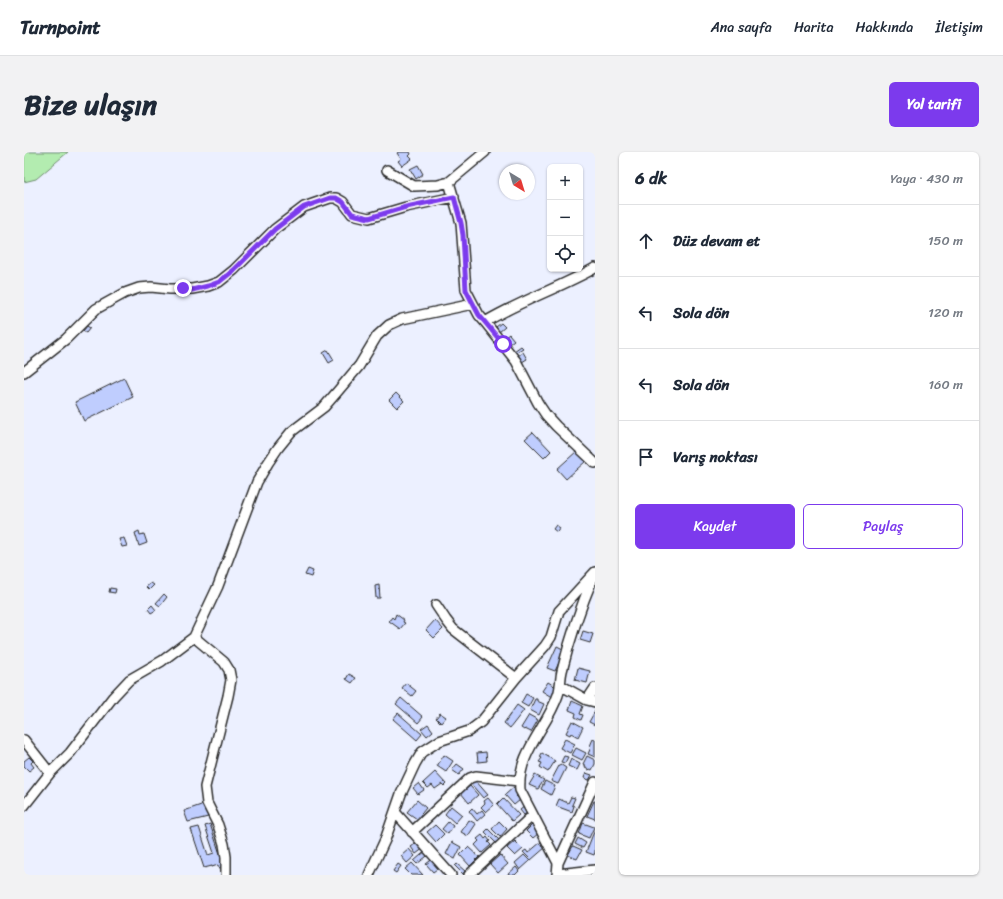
<!DOCTYPE html>
<html lang="tr">
<meta charset="utf-8">
<style>
:root{--surface:#fff;--page:#f2f2f3;--text:#1f2937;--muted:#747a83;--line:#e0e1e3;--accent:#7c3aed}
body{margin:0;font-family:Sriracha,sans-serif;background:var(--page);color:var(--text)}
.controls{position:absolute;right:12px;top:12px;display:grid;overflow:hidden;border-radius:6px;box-shadow:0 1px 3px #0004}
.controls button{width:36px;height:36px;display:grid;place-items:center;padding:0;border:0;border-bottom:1px solid var(--line);background:var(--surface);color:var(--text);font:20px sans-serif}
.compass{position:absolute;left:475px;top:12px;width:36px;height:36px;border-radius:50%;background:var(--surface);box-shadow:0 1px 3px #0004;rotate:142deg}
.stop{position:absolute;width:12px;height:12px;margin:-9px;border:3px solid #7c3aed;border-radius:50%;background:#fff}
.stop.end{background:#7c3aed;border-color:#fff;box-shadow:0 1px 4px #0008}
.list{margin:0;padding:0;list-style:none}
h2{display:flex;justify-content:space-between;align-items:center;height:52px;margin:0;padding:0 16px;font-size:17px}
h2 small{font-size:13px;font-weight:400;color:var(--muted)}
.list li{display:grid;grid-template-columns:26px 1fr auto;gap:12px;align-items:center;box-sizing:border-box;height:72px;padding:0 16px;border-top:1px solid var(--line)}
.list b{display:block;font-size:15px;white-space:nowrap}
.list em{font-size:13px;font-style:normal;color:var(--muted)}
.actions{display:flex;gap:8px;padding:12px 16px}
.actions a{flex:1;padding:9px 0;border:1px solid var(--accent);border-radius:6px;text-align:center;font-size:14px;color:var(--accent)}
.actions .main{background:var(--accent);color:#fff}
.icon{flex:none;width:22px;height:22px;fill:none;stroke:currentColor;stroke-width:2;stroke-linecap:round;stroke-linejoin:round}
.map{position:relative;flex:none;width:571px;height:723px;overflow:hidden;border-radius:6px}
header{display:flex;align-items:center;gap:24px;box-sizing:border-box;height:56px;padding:0 20px;background:var(--surface);border-bottom:1px solid var(--line)}
header strong{font-size:19px}
nav{display:flex;gap:22px;margin-inline-start:auto;font-size:14px}
.intro{display:flex;align-items:center;justify-content:space-between;box-sizing:border-box;height:96px;padding:0 24px}
h1{margin:0;font-size:28px}
.button{padding:10px 18px;border-radius:6px;background:var(--accent);color:#fff;font-size:14px;font-weight:700}
main{display:flex;gap:24px;padding:0 24px}
aside{flex:1;background:var(--surface);border-radius:6px;box-shadow:0 1px 3px #0004}
.map>svg:first-child{display:block}
.green{fill:#b3ecb0;stroke:#6f8c6e}
.building{fill:#bfcdfe;stroke:#2b2b2b}
.lines{fill:none;stroke-linecap:round;stroke-linejoin:round}
.minor-casing{stroke:#2b2b2b;stroke-width:12}
.minor{stroke:#fff;stroke-width:9}
.route{stroke:#7c3aed;stroke-width:5}
</style>
<header>
<strong>Turnpoint</strong>
<nav><a>Ana sayfa</a><a>Harita</a><a>Hakkında</a><a>İletişim</a></nav>
</header>
<div class="intro"><h1>Bize ulaşın</h1><a class="button">Yol tarifi</a></div>
<main>
<div class="map">
<svg width="571" height="723" viewBox="0 0 571 723">
<rect width="100%" height="100%" fill="#ecf0ff"/>
<filter id="ink" filterUnits="userSpaceOnUse"><feTurbulence type="fractalNoise" baseFrequency=".025" numOctaves="2"/><feDisplacementMap in="SourceGraphic" scale="8" xChannelSelector="R" yChannelSelector="G"/><feConvolveMatrix kernelMatrix="1 2 1 2 8 2 1 2 1" color-interpolation-filters="sRGB"/></filter>
<g filter="url(#ink)">
<!-- green -->
<path class="green" d="M0 0H44L12 27 0 30Z"/>
<!-- building -->
<path class="building" d="M375 0H386L387 2 385 4 388 7 378 14 374 9 377 7 373 1Z
M394 13 399 22 392 27 386 17Z
M477 171 481 175 475 180 472 175Z
M63 174 66 176 62 181 59 179Z
M485 182 490 188 485 192 480 186Z
M497 194 499 196 491 201 490 199Z
M304 198 310 208 305 211 299 201Z
M499 200 503 207 498 210 494 204Z
M100 226 109 245 60 269 51 250Z
M372 241 380 249 373 256 365 248Z
M509 280 527 299 520 306 501 287Z
M553 299 562 309 542 327 533 317Z
M532 373 536 376 533 380 529 377Z
M115 379 116 383 120 382 123 391 115 394 111 381Z
M100 386 103 394 98 395 95 387Z
M284 417 289 419 287 425 281 423Z
M127 431 130 433 125 438 122 435Z
M355 433 356 446H352L351 434Z
M86 436 92 437 91 441 85 440Z
M140 442 143 445 136 454 132 451Z
M128 453 132 458 127 461 124 457Z
M372 462 380 468 379 470 381 471 376 477 365 469 368 465 370 467Z
M411 468 419 477 410 486 402 478Z
M559 479 569 482 566 491 556 488Z
M533 494 541 498 531 519 523 516Z
M554 516 566 519 563 531 551 528Z
M325 522 332 526 328 531 322 527Z
M524 530 535 537 529 546 518 539Z
M382 531 392 539 388 544 378 536Z
M502 542 509 546 504 555 497 551Z
M377 546 399 565 394 571 372 552Z
M511 547H513V549L520 552 515 563 506 558Z
M548 549 559 554 556 562 559 563 557 568 551 565 552 561 545 558Z
M493 553 500 558 486 576 480 571Z
M571 559V573L565 570Z
M374 561 398 582 393 588 369 567Z
M416 561 422 565 417 571 412 566Z
M505 563 514 568 507 580 501 577 500 578 497 576Z
M548 569 559 575 554 585 547 581 546 583 542 581Z
M404 572 409 579 403 584 397 577Z
M541 587 551 592 546 601 536 596Z
M569 587 571 588V605L564 602 567 595 566 594Z
M552 596 562 601 558 608 548 603Z
M462 600 463 609 454 610 453 601Z
M518 601 531 609 524 620 516 615 518 611 515 610 518 606 516 605Z
M420 603 429 609 422 620 413 614Z
M540 604 544 605 541 611 537 610Z
M563 604 571 608V612L568 618 566 617 565 618 561 616 562 614 559 612Z
M5 605 9 609 7 611 10 615 5 619 0 614V609Z
M547 607 556 612 553 618 544 614Z
M433 612 440 617 435 623 428 618Z
M536 612 542 616 534 632 527 629Z
M411 620 422 632 420 634 418 632 411 637 408 633 404 636 399 631Z
M562 621 568 623 565 628 560 626Z
M511 623 520 628 514 637 505 633Z
M451 628 464 643 459 646 447 632Z
M521 629 531 634 527 643 517 637Z
M395 631 400 638 394 642 389 636Z
M446 634 454 643 445 651 437 641Z
M491 634 495 641 492 644 496 648 490 653 481 643Z
M547 645 551 646 548 653 550 654 548 660 532 654 535 647 544 651Z
M464 646 470 653 462 660 457 655 461 651 460 649Z
M479 646 495 663 488 669 473 652Z
M393 648 402 656 393 667 383 660Z
M570 649H571V667L563 664Z
M180 652 184 665 164 670 160 659Z
M427 654 438 663 431 671 421 662Z
M501 654 506 659 500 663 496 658Z
M448 656 453 662 458 658 461 662 453 669 445 659Z
M445 668 452 672 444 684 437 680Z
M475 669 483 677 476 685 468 677Z
M424 670 429 674 424 682 418 677Z
M559 671 570 675 565 686 555 682Z
M186 672 200 714 195 716 194 713 188 715V714L180 716 167 677 175 675 184 703 190 701 181 674Z
M411 673 420 682 412 690 403 680Z
M508 673 515 681 509 686 502 679Z
M464 677 475 688 472 691 461 680Z
M571 677V700L570 703 562 700Z
M458 683 461 687 463 685 466 689 464 690 467 693 458 701 451 693 455 689 453 687Z
M554 686 562 691 559 696 551 692Z
M395 689 400 696 392 702 387 695Z
M491 689 499 697 491 704 483 696Z
M428 690 437 695 431 707 422 702Z
M517 690 522 695 507 708 499 700 502 698 504 701Z
M549 694 558 698 553 707 544 703Z
M444 695 455 705 446 714 436 703Z
M385 697 391 704 383 711 377 704Z
M404 697 407 701 393 712 390 709Z
M476 703 484 712 474 721 466 712Z
M500 703 506 709 496 718 491 711Z
M410 706 417 714 409 720 402 712Z
M388 711 399 723H387L381 717Z
M374 712 377 714 372 721 369 719Z
M433 712 441 719 439 722 431 714Z
M492 715 495 719 491 723H483Z"/>
<g class="lines">
<!-- minor casing -->
<g class="minor-casing">
<path id="minor" d="M461 0 425 30 437 71 442 138 455 163 461 170C496 149 535 136 571 116
M363 18 390 34 414 33 425 30
M461 170 492 209 514 251 522 263 532 274 571 311
M0 220 42 187 72 157 101 141 115 136 127 135 146 137H168L184 134 195 130 210 118 251 77 280 55 306 46H312L319 50 328 62 345 66 382 55 430 45
M412 453 422 468 429 477 492 526
M170 485 200 510 205 518 207 528 204 544 181 635 183 651 194 673 200 692 202 705V723
M536 533 563 548 571 550
M563 548 571 536
M0 588 26 621
M0 654 26 621 46 601 89 545 105 528 138 509 170 485 194 434 233 330 244 311 254 296 267 280 300 255 313 240 335 214 353 184 365 173 378 167 449 152
M371 660 427 723
M388 680 446 626 452 624 495 629
M534 711 571 630
M533 722 571 718
M345 723 348 716 361 688 377 642 391 612 398 600 415 589 445 579 457 570 492 526 521 494 527 485 535 459 571 420
M445 723 509 663
M533 723 534 711 496 638C493 601 523 576 534 543 537 535 536 527 538 519 546 486 557 454 570 423"/>
</g>
<!-- minor -->
<use href="#minor" class="minor"/>
</g>
</g>
<g class="lines" filter="url(#ink)">
<!-- route -->
<path class="route" d="M159 136 168 138 184 134 195 130 210 118 251 77 280 55 306 46H312L319 50 328 62 345 66 382 55 430 45 437 71 439 83 442 138 455 163 479 192"/>
</g>
</svg>
<div class="controls">
<button>+</button>
<button>−</button>
<button><svg class="icon" aria-label="locate" viewBox="0 0 24 24"><circle cx="12" cy="12" r="6"/><path d="M12 2v4M12 18v4M2 12h4M18 12h4"/></svg></button>
</div>
<svg class="compass" viewBox="-18 -18 36 36"><path d="M0-13l5 13h-10z" fill="#e53935"/><path d="M0 13l5-13h-10z" fill="#747a83"/></svg>
<div class="stop" style="left:479px;top:192px"></div>
<div class="stop end" style="left:159px;top:136px"></div>
</div>
<aside>
<h2>6 dk<small>Yaya · 430 m</small></h2>
<ul class="list">
<li><svg class="icon" aria-label="ahead" viewBox="0 0 24 24"><path d="M12 20V5M6 11l6-6 6 6"/></svg><div><b>Düz devam et</b></div><em>150 m</em></li>
<li><svg class="icon" aria-label="left" viewBox="0 0 24 24"><path d="M17 20v-9H6M10 6l-5 5 5 5"/></svg><div><b>Sola dön</b></div><em>120 m</em></li>
<li><svg class="icon" aria-label="left" viewBox="0 0 24 24"><path d="M17 20v-9H6M10 6l-5 5 5 5"/></svg><div><b>Sola dön</b></div><em>160 m</em></li>
<li><svg class="icon" aria-label="arrive" viewBox="0 0 24 24"><path d="M6 21V4h12l-3 4 3 4H6"/></svg><div><b>Varış noktası</b></div></li>
</ul>
<div class="actions"><a class="main">Kaydet</a><a>Paylaş</a></div>
</aside>
</main>
